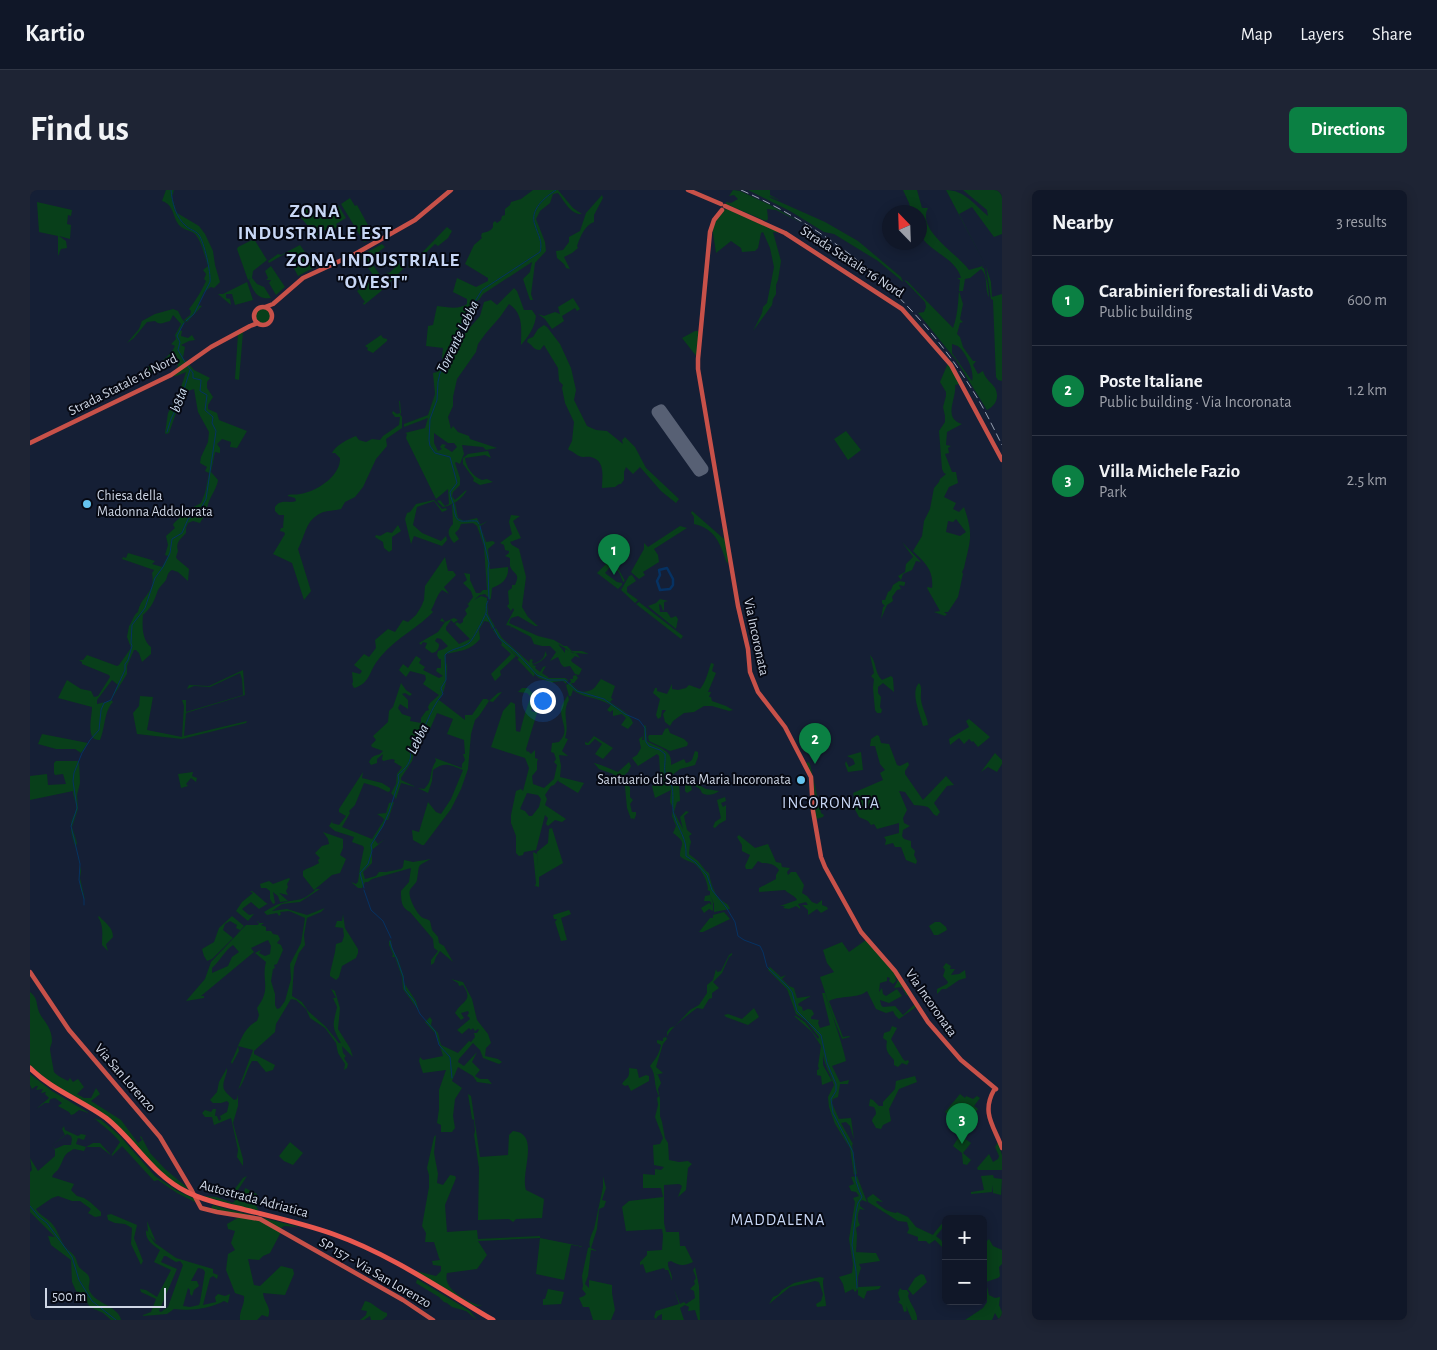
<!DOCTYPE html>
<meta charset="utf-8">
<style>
:root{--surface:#101728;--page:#1e2434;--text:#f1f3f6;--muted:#9c9fa8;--line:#303645;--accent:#0b8043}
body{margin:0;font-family:"Alegreya Sans",sans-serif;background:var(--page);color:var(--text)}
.controls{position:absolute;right:15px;bottom:15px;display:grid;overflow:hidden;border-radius:8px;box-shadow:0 2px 12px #0003}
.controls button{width:45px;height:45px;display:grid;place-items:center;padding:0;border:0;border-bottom:1px solid var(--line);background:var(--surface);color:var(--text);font:25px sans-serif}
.compass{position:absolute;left:852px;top:15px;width:45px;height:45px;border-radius:50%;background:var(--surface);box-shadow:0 2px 12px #0003;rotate:337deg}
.scale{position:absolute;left:15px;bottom:12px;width:121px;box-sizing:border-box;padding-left:5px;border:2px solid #ced6e5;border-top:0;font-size:14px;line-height:18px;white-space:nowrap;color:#ced6e5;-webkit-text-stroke:4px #060913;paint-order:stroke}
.you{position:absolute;left:512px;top:510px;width:18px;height:18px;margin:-12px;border:4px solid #fff;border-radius:50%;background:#1a73e8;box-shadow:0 0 0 8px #1a73e833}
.badge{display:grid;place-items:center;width:32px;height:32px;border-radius:50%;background:var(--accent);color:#fff;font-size:16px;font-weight:700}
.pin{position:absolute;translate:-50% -41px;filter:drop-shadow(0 1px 2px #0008)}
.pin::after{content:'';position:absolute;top:26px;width:18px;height:15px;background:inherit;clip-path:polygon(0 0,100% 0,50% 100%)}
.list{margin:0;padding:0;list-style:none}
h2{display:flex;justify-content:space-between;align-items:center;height:65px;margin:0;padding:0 20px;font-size:21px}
h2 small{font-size:16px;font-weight:400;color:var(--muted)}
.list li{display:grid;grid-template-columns:32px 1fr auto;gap:15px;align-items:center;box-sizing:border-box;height:90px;padding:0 20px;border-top:1px solid var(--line)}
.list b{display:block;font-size:19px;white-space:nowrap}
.list p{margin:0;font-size:16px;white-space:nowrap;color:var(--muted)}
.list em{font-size:16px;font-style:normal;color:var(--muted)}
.map{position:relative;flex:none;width:972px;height:1130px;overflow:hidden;border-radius:8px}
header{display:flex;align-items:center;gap:30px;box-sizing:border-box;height:70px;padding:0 25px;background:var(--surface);border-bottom:1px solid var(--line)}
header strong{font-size:24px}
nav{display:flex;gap:28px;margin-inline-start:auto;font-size:18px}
.intro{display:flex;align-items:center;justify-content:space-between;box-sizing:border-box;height:120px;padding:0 30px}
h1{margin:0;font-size:35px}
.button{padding:12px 22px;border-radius:8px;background:var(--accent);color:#fff;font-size:18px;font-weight:700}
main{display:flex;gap:30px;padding:0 30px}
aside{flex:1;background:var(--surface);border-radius:8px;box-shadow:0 2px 12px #0003}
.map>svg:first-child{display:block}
.green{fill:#083f1a;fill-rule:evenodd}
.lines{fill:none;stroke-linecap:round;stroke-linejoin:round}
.stream{stroke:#063263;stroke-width:1}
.canal{stroke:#063263;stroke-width:2.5}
.runway{stroke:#576074;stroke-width:11}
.major{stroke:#c85149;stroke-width:4.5}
.highway{stroke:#e95850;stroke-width:5}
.rail{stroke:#99a2b3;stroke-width:1;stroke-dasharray:8 4;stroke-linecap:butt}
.poi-dot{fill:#66c4ef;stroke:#060913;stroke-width:2}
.labels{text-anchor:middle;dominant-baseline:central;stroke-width:4;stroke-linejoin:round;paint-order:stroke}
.street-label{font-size:14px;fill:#ced6e5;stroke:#060913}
.poi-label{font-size:14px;fill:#ced6e5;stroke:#060913;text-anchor:start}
.water-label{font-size:15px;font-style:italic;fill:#cfdef1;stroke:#060913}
.quarter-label{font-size:16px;letter-spacing:1px;fill:#c8d7f5;stroke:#060913}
.district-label{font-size:19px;font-weight:bold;letter-spacing:1px;fill:#c8d7f5;stroke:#060913}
</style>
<header>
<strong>Kartio</strong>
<nav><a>Map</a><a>Layers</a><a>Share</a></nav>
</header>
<div class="intro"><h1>Find us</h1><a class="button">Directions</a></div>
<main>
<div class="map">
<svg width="972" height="1130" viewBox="0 0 972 1130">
<rect width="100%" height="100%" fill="#151f35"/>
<!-- green -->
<path class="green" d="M136 0H144L142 7 147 23 169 36 175 44 183 61 185 75 190 92 184 98 181 97 174 102 168 115 172 116 157 132 154 130 160 125 161 121 159 119C166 110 171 102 176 91L174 89 176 84 173 80 178 76C175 67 171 49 164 43 159 40 154 40 150 36 142 28 145 15 132 11Z
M503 0H528L543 18 552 24C541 25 534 11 528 3L523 4 520 13 510 21 506 29 515 52 516 61 505 73 501 104 503 110H500L493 89 500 82 502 72 453 104 449 110 444 112 431 135 430 139 431 142 428 151 450 126 454 112 461 110 467 115 484 98 487 101 494 120H502L506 126C505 137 498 147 491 155 491 139 494 124 479 114L470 127 456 143 448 154 446 162 427 189 423 207V216L418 227 421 239 423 236 428 242 439 246 440 249 467 258 456 260 453 257 432 255 434 264 430 274 426 272 425 273 430 288V295L423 302 422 306 425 310 435 301 437 300C433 308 422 316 413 317L407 311 410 310 415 316 419 314 418 299 406 309 376 248 377 244 375 243 395 238 398 228 374 237V234L398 225 405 204 403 183 407 182 410 172 413 174 415 172 412 168 413 158 396 156 398 136 403 135 407 116C417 117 429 120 437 114V109L423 102 427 88 446 97 458 91V88L435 74 444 55 452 48 451 46 452 43C456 42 460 42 463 37V33L465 31 467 33 471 30 472 26 475 25V19L480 15 481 12 491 9ZM404 243 418 253H424L427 257 422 262 414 257 416 255 412 254 410 257 412 259 408 261 404 253Z
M703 0 710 1 740 15 772 33 746 20 737 19 738 29 736 31 696 14V12L701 13 708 9 704 5 699 6Z
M718 0H740V5L749 10 739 6 741 8 795 32 828 51 871 87 873 92 848 71 804 44 794 42 760 21Z
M873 0H887L892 18H898C886 40 928 64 939 80L953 76 952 78H954L958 95 959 107C954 99 959 86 951 79L940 88 935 89 933 101H929L933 114 930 129 933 132 930 133 927 144 930 147 933 157 943 171H946L943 175 948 184 953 181C955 189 962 193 965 198 970 208 965 216 957 220L926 170 888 123 894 122 896 117 895 112 874 90 877 91 923 138C929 122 928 106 930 90L927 88H931C926 67 896 61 890 43 888 37 889 28 889 22H881L879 13ZM922 154C924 155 927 155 929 157 936 163 945 182 942 191L922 163Z
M916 0C934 0 944 14 958 26L957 20 933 0H968L972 6V44L964 47 961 43 942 17 929 24 956 76Z
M572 5 573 8 564 25V32C555 35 550 47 547 56L548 58 542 63 534 67 540 79 536 78 534 74 527 68 526 61 533 60 539 52V47L550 41 556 23Z
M320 8 325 16 327 15 345 48 334 52 311 14Z
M7 12 42 20 41 26 38 25 37 34 41 35 40 49 29 46 36 51 37 58 31 59 28 66V46L9 42Z
M308 15 316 28 306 34 308 37 299 41 297 39 286 46 268 24 281 16 289 28Z
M697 19 751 43 743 42 751 71 748 90 746 95V104L743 109 742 115 723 141 732 123 733 117 737 113 744 77 740 58 733 42 731 43 728 58 725 61 712 62 711 58 701 51 686 63 682 37 693 20Z
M417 37 422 41 418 48 408 56 405 54 380 78 378 77Z
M224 49 237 70 223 81 222 88 227 94 234 97 241 108C228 110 223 101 219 90L221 88 218 90 207 59 208 57Z
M352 54 355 57 339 69 350 85 345 88 351 98 363 86 355 82 359 83 367 76 366 74 368 72 373 79 350 102 334 115 333 113 335 112 327 101 345 88 330 66Z
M270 55 285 77 268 86 256 63 239 73 238 71 248 64 251 65Z
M241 76 255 97 246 105 239 93 241 90H236L238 88 235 81Z
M956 77 961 92 962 107 972 104V191L968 190 966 187 963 110 961 109Z
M217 92 223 110 205 115 202 104H196V108L200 109 201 115 188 104H193Z
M543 108 550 119 547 121 545 118 532 126 534 131 522 139 515 129 508 124 514 126 525 122 530 124 528 117Z
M226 126a7 7 0 1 1 14 0a7 7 0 1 1-14 0Z
M143 119 148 121 152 129 155 132 150 140 152 141 151 146 158 148 162 145 165 150 159 151 151 155 155 157 153 168 157 172 146 179 148 176 146 167C135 177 133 184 115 184L114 180C118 174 126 175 132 171 138 166 142 162 145 156L141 154 146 149 145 145 151 134 143 125 140 131C133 132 131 136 125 131L117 132 104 148 97 153 109 139 112 131 125 124Z
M226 134 236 136H223L213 142 209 190 205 189 208 144Z
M514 135 517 137 530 154 541 178 546 200 544 210 557 236 566 240 577 241 593 254 592 250 595 247 605 257 616 278 649 309 646 313 631 301 610 277 603 284 596 277 594 282V290L591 294H589L585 297 572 298C572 287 576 271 561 267 557 266 553 268 549 266 545 264 544 262 539 260L538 259 542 251 544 232 535 213 532 198 533 195 529 191 528 178 514 155 510 160C503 160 503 155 497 152L498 149 503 147 508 139Z
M665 141H668L669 144 667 167 652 148Z
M351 145 353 148 357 149V151L343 163 337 160 338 158 335 156Z
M918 173 930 194 925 195C927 208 912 228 932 234L917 242 916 255 921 256 918 258 919 263 915 264 922 282H926L928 293 919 297 914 307 926 313 923 319 929 322 934 317C944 346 940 350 934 378L932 382 933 384 928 407 918 422H914L917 424 915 426 904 422 910 421 897 398 898 397 902 398C904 380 895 373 883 361L892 346 894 331 900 319 904 298 909 292 910 289 916 284 914 283 912 279 909 241 915 232V226L913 217 916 206V202L910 192ZM926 329 936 342 930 346 916 342 918 331 923 332Z
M159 174 164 180 180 188 177 192V198L183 207 178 215V219L187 223 189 230 217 241 207 258 200 257 201 252 192 249 187 254 190 258V263L185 262 181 282 188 290C187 298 181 305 178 314 176 321 174 327 170 333L163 331 158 333 156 338V343C151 349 145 352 148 361L146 367 147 369 159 379 158 391 148 382 142 380C137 383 138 385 136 390 134 393 130 396 128 400 124 411 122 417 113 425 112 436 112 450 121 457V464L112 472 109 463 106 460H104L97 476V484L81 510 83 512C74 521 75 539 70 550 55 551 62 527 62 517L28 508 37 490 51 499 61 501 64 507 68 506 80 487 79 485 52 474V472L49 470H53L57 465 87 476 89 475 101 458 97 447 99 436C102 433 103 425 108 422 111 405 126 404 122 383L124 380 92 369 93 367 96 368 98 363 125 371 122 374 132 377 138 366 135 365 138 355 136 346 145 338 143 335 144 333 158 320 171 313 175 303 179 283 175 281 177 277 170 273 171 267 178 252 179 242 168 222 164 199 158 201 146 223 139 243 136 244 135 243 138 223 149 203 156 182 146 186H142ZM82 490 88 495 80 511 67 514V510Z
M369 211H370L371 223 370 224 372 227V238L356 249 357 256 346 269 333 297 325 307 315 312 311 319C305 321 297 320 291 323 275 331 276 344 268 359L281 401 274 410 262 373 243 364 255 344 254 342 250 341 251 338H253L254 325H249L245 321V317C251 308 259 314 266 311L265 308 258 306V305C262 304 266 305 270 304 286 302 311 286 310 268L305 263H302C305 256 318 249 326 246L329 250 336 252 342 249 350 250 353 246 369 235 370 227H365L362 223 363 221 367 224 370 223Z
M816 241 831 260 818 270 804 249Z
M458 261 461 268 455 265 435 268C436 277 443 287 452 290L457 289 463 292 450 295 443 291 444 289 433 274V268L438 264Z
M404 310 412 319 416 318 417 320 412 322 404 311 387 317 383 335 392 343 411 351 416 346 417 350 412 356 384 346 381 354 375 329 377 323 380 322 386 314Z
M425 313 428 328 434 331 447 328 450 334 447 336 443 333 431 334 429 339 425 343 429 349 424 353C418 346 416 341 423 334L422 315Z
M662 321 694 349 693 340 690 339H693L700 371 697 373C690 354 686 339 664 334V327L661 323Z
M481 325 490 326 483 331 491 348 480 352 482 355 489 359 496 387 492 417 498 427 508 436H505L488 426 481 428 479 433 508 446 524 450 534 456H537L542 461H552L559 464 543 463 528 454 535 463V459L547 464 550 468 545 466 541 470 542 472 552 479 549 485 545 484 540 476 534 477 531 474 528 467 520 471 526 462 520 456H512L504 454 501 447 482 437 480 438 481 436 476 435 484 420 483 418 481 421 477 416 479 414 478 401 482 398V395H485C491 382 483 385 480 376 480 374 480 371 480 368L475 366 479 363V361L475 360 474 355 470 353 482 344 479 332Z
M458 331 450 336 456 352 463 351 465 353 458 359 460 379 478 377C479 389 472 394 462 398L461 408 460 410 458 407 455 404 450 405 444 410 451 406 457 408 458 424 465 437 462 439 459 432 454 431 449 440 450 449C440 461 429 461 416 464 415 469 416 471 417 476 417 488 416 500 409 510L435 530V525H442L453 509H457L459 511 468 503 472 502 463 512 459 511 449 526 445 530 441 544 438 579 431 599 421 619 394 655H392L383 650 382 640 389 642 398 612 406 622 411 624 421 609 433 580C421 575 414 571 403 580L402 591 398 603 388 598 394 599C404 590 398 583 406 571L405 568 432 578V574L435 570 433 564H435L434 550 417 544 423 529 407 523 400 539H395L385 559 382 571 371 588V590L386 597 371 593 366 609 361 603 366 594 367 584 372 577 364 572 365 570 362 569 353 571 352 569 353 564 347 569V573L341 575 339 572C342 566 344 566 350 564L353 561 342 557 341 555 346 550 343 546 358 532 359 521 363 517 371 493 376 500 382 504 380 506 375 503 372 504 378 510V519L370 514 368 518 372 524 381 527 380 531 391 533V528L396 521 399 520 398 517 400 513 409 505 393 494 396 489 395 485 380 481 376 487 369 480 373 474 378 478 386 466 391 469 389 473 395 477 393 480 409 488 413 486 406 481 407 478H411V469H409L407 465 408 461 414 459 418 456 411 449 407 448 405 451 409 454C409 459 407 462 402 463L395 458 397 453 393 452 391 455 389 453 408 442 415 432 410 431 412 428 415 432 426 427 424 428 428 430 424 433 421 430 416 437V440L429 454 440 449 425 434 427 432 430 434 433 432V429L437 424 435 420 439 416 436 412 438 414 443 407 441 401 433 393 437 390 434 383 440 384V390L446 403H450L453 400H457L454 356 447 336Z
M368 335 371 341 362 347V360L359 362 354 358 353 352 345 347 346 345 350 346 357 342 362 343Z
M650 336 657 338 624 359 628 365 629 372 613 382 615 385 609 389 601 382 614 359V353L618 357Z
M872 352 891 372 886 371 882 380 873 384 871 390 868 386 875 382 876 374 883 367Z
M415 367 418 381H423L426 385 414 397 419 404 412 400C406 406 405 414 401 420L403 422 402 423C384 441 365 448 348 470 339 481 340 494 324 498L322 494 323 492 322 482 330 484 332 481 324 475 334 464 339 467 346 458 345 450 358 439 365 442 373 430 378 432 386 425 391 417 394 410 395 396Z
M581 369H583L595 391 593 392 589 382 581 376 575 383 587 392 592 393V395L588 399 567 383Z
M602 385 606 391 597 397V402L608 410 605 413 591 400 599 386Z
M869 391 875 392V394L874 396 869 395 871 399 867 400 862 407 863 411 857 415 851 429 853 417 855 416 852 413V410H855L858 402 861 400 863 395Z
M630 409 638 411 634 412V420L633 421 631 415 629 414 630 422H637L641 428 646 426 648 429 646 439 618 416 626 413Z
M609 412 653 446 651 449 606 414Z
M466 438 472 448 500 473 499 471 501 469 503 470 502 472 503 474C512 471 515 467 515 461L517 465C513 471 508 473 502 475L506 476 505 478 510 482 513 477 516 476 512 483 518 487V488H535L538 490 536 494 533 491 523 492V493L509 488 504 484V487L487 469 489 468 477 457 486 466 470 481 471 485 465 491 461 484 481 464 471 455 472 453 463 440Z
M840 465C847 472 844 482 852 490L861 486 863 488 864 502 853 493 848 497V503L851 507 850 517 852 520 851 523H847L845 520 843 498 844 489 841 486 844 483Z
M681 473 684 474 682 481 686 483 678 502H681L679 507H681L682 511 696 516 703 520 699 521 682 516H674L664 522 654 523 643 531 640 536 635 532 633 524 636 520H632L631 527 628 529 626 525 630 509 623 503 625 498H627V501L637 504 642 494V499L648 500 656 498 659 495 670 499C676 492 678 482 681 473Z
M213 480 215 505 156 523 154 546 217 531 216 533 152 549 107 544 103 523 109 516 110 506 123 507 117 540 152 547 154 516 152 510H156V522L213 505 212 489 210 483 180 497 164 496 157 499 159 495 179 496Z
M546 485 548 488 544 493H541C547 502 554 504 563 499 566 497 569 491 571 489L585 496 581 508 583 509 580 512C589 519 600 523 603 533L598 539 591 535 596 528 592 524 583 526V520L580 522 577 520 581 515C568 507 552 508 543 500L541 506H539L536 495 541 492 540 489H543V486Z
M889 493C893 498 890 503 891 510 892 518 897 526 898 535L893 536C890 524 880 502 889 493Z
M492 498H498L504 505 506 501 508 502 501 521 505 522 511 517 507 523 496 559 497 562 498 561 501 564 505 560V568L508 569 507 572V580L502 586 503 594 514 598 524 589 527 575 524 572 526 569 524 563 521 562 522 553 529 552C540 541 531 533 531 520 531 515 535 510 538 505L539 510C531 523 540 534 535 548L538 549 532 561 538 566 529 565 531 576 530 587 554 593 548 603 528 591 529 589 524 595 521 596 515 605 517 609 515 615 536 629 532 632 525 630 518 636 516 634 518 628 515 625 506 660 494 662 493 665 489 666 486 663V646L481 633V625L486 601 491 599 493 601 499 578 495 568 461 557 473 521 481 512 485 514 486 541 490 542C493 530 496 518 501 507L497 503 488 502ZM497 603 508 605 511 609 509 617 502 626H499L495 621 490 619Z
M939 529 960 547 948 557 943 551 942 552 939 549 934 554 929 548 920 555 919 549 939 537 936 531Z
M614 535 616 536 617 551C628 558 643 559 641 575L654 569 656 573C664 571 662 568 665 561L668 562V567L665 575 650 579 641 586H653L676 599 689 601C685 605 676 606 672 603 670 597 666 597 661 595L662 600 657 603 655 601V595L649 592 650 611 647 612 644 622 653 639 650 627 656 621 659 622 654 626 657 640 662 644 659 646 661 652 660 656V653L659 664 668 671 676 681 679 683C680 690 684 705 691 710 696 714 698 713 700 719L684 722V714L680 705 683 713V721L679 719 674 723 671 718 679 713 682 715 680 711H674L675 706 680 705V701L677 700 678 699C677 690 672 680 665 674 660 671 655 671 650 666 650 653 658 654 643 643L646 636 642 626 643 618 640 612 641 600 625 608 622 596 629 590 628 589H625L630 582 629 566 627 564 608 576 602 568 607 565 611 558 609 549 613 546 612 550H614Z
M638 538 640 543 654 549 658 553 657 556 640 561 619 551 618 547 619 545H632L635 539Z
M12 544 58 553 51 563 45 559H26L8 554Z
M847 545 849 546 851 553 859 554 867 575 870 576 878 572 879 575 875 581V584L893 610 916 586 924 595 917 596 904 613 910 622 907 626C902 624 903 622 899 618 896 615 888 616 884 615L875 602 869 601 877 620 873 628 874 633 880 636 873 640 872 646 874 649 881 651V657L885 661 884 665 887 671 886 674 876 670 871 657H865L863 653 855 655 856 650 854 647 869 643V633L847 639 844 634 841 635 838 631 829 627 822 614 830 609 829 606 824 607 823 603 853 590 850 583 855 580 850 574 845 556H840L841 549Z
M564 546 583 558 573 569 565 564 572 554 565 549 559 555H556L555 554V552L558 553Z
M831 562 833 580 818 582 815 574 816 571 819 577 825 574 823 569 817 566Z
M965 563 972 570V574L967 582 958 577 951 582Z
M26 571H49L50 593 47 605 48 619 42 637 47 653 46 656 51 681 50 688 55 710C46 691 52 687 49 669 47 658 40 646 41 635 41 628 47 623 46 616 46 611 43 607 43 601L0 610V586L17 584 18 595 36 594 33 584 25 585 24 583V573Z
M599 572 601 576 598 582 590 589 592 592 600 597V607L603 610 600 614 602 622H606V625L604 630 603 628 601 629 597 618 595 597 583 584 569 579 564 573C567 573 583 580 588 582Z
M778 572 780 574 791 623 794 625 793 627 786 629C784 610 787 589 776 573Z
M163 582 162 586 167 588 166 592 161 588 156 594 158 596 151 598 148 584Z
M333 582 332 588 352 593 360 598V601L358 602 348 597 334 593 325 615 319 621 320 623 312 637 342 649 354 630 353 628 347 624 356 623 359 613 364 612 358 630H356L345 650 348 654 355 649 342 660V673L333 682 335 689 346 686 349 682H356L371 679 373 677 374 670 383 672 401 669C386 677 390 673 387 690 386 694 382 696 380 700 377 706 387 725 393 728 395 729 398 729 400 731L402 740 408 747 409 753 414 756 423 772 410 761 406 767 404 773 401 775V770L408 761 404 758 403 749 380 722C371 718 371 710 371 701L379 692 381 678 342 689 338 692H335L332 698H328L321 692 326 694 328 692 330 677 334 658 333 656 322 652 324 647 305 641 299 636 303 630 302 633 309 635 316 626 309 622V619Z
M695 607 696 611 691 613 693 617 696 615V630L689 634 685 638 683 637 685 632 691 628 687 610Z
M522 638 533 673 509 687V697L505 696 506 693 503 662 507 664 508 678 507 662 518 653 519 639Z
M293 642 313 649V658L310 665 316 669 310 683 302 685 284 700 273 686V681C277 678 283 677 289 673L288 670 290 668 285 663 292 656 299 654 298 649Z
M709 645 725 658 738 654 746 672 751 673 752 677 760 678 757 682 758 685 761 682H766L774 695 772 703 777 706 782 712 787 714 792 710V715L797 717 798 719 791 723 787 719 778 725V720L772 715H778L776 712 768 714 770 717V719L766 716 759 719 753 718 755 716H750L767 710C765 705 758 704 755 700L729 702V698L746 689V685L749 680C745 674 739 673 732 673L728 671 722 679H716L715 676 720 665 712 661V655L707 647Z
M259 688 260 689 257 694 258 697 256 701 258 705 249 703 258 711 250 712 248 706 243 702 245 713 243 714 240 709V701L236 698H231L230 694 239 691 243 694Z
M286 699H290L270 712 252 714 242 721 257 719 277 725 295 718 291 722 277 728 274 745 275 755 269 763 264 777 262 806 272 812 278 821 295 836 309 853H311C301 835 303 836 307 817L303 808H306L301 799 305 801 310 818 308 839 320 858 323 867 312 856 313 863 316 866 314 868 318 874 317 878 314 880 315 874 308 863 306 853 295 838 280 828 276 819 266 810 261 809 246 834 245 842 224 861V864L245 875 243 880 236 882 227 871H222C216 881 215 891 208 900L223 860 208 856 209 861 202 874 201 872C209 858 211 839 227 831L229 825 227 818C242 798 231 791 236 772L225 763 231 760 229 763 235 766 240 764 241 756 238 750 221 758 224 762 171 806H174V808L156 811 175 789 181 772 216 735H228L229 733 227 732 228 731 229 733H234L231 735 236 737V741H241L243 744 248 745 250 749 247 753 251 755 253 760 247 774 244 775 245 778 243 779 241 791 245 804V815L247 819 250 818 255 811 261 789 260 774 271 753 275 728 259 721 250 722 251 724 249 726 247 723 237 725 234 722C240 719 244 715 252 713 269 708 271 713 286 699ZM203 755 209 762 202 767 198 776 182 783V778C190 771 195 760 203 755Z
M220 701H222C228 705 232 710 239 715L237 714 229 719 221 712 212 719 219 725 224 724 218 731 206 721 212 712 223 703Z
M539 720 541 724 531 728 537 750 531 751 525 732 527 729H524L523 725Z
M694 722 700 729 673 742H669L680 728H683V725Z
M313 724 315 738 328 759V763L326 768 312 776 309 787 306 790 300 786V783L305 762 306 754 312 752 314 746 313 738 305 737 307 731H312Z
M69 726C75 733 83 737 83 747L76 754 78 761 72 755C72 744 74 736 68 727Z
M202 726 214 736 207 744 210 740 206 738 207 735 200 731 195 734 193 740 203 748 182 769 177 771 174 766 172 759 184 752 189 738Z
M905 732H910L916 737 917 740 908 745H904L899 736Z
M361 750 362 758 368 769 374 787V793L386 811 389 821 373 799 372 787 365 767H362L363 764 359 755V751Z
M836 750 862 779 880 806 876 805 872 797 864 798 868 790 865 786 866 791 863 794 859 791 860 788 857 787V791L850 793 849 802 852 798 853 804 856 806 867 799 872 806 859 813 850 810 851 815 853 817 865 816 873 825 885 814 886 817 869 829 865 825 863 821 856 823 846 819 837 801C828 809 810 805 799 811L813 847 819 846 820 847 812 849 803 827 790 787 804 782 797 773 793 760 812 752 819 762Z
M702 763V765L699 767 692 783 683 792 689 798 682 803V808L679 809 673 819 667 818C659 824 638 840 637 847V842L640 838 645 836 660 820 669 815 677 803V795L683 790 686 779 687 782 691 781 699 765Z
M916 773 921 776 920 779H925L921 785 929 784 935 780 936 788 929 790 916 799H912L907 804V799L917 794 918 792 913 786 915 780 913 777Z
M740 777 751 787 756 785 752 789 759 796 764 798 767 808 781 806 769 813 768 815 772 817 773 821 778 819 782 820 784 824 781 827V829L789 830 788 833 790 838 800 835 792 803H795C802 826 811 848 816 871L802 876 810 892 819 890 818 894H810L808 907 803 909 802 913 809 929 821 928 824 950 820 936 816 932 811 933 823 954 822 955 827 984 824 985 820 958 805 934 799 917 798 907 804 895C801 885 795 876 793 865V875L802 891 792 895 791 886 787 885V880L789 879 788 876 791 856 782 842 764 826H766L775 832 788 849 789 847 776 831 766 824 757 799 738 780V778Z
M421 789 433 792 442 809 447 830 458 844 461 853 456 858 455 866 468 869 472 872 469 874 453 868 450 860 443 853 429 869 428 872 434 876 447 862 442 872 450 880 445 886 450 889H458L462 894 447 892 443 886 428 877 422 891 432 898 425 909 423 926 425 938 422 942H411V935L407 933 409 919V900L416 880 393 883 389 871 390 867 393 870 413 866 406 844 395 832 400 827 402 830 401 835 408 843 411 855 428 863 439 851 441 852 445 847 444 843H447L449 840 448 839 445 841 443 838 441 840 439 838 432 844 427 840 440 829 439 827 437 826 439 823 438 821 431 823 434 828 431 830 425 823C432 810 444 812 433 795L429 796 428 793Z
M0 802C7 808 6 810 8 819 11 830 22 835 22 851 22 854 20 856 20 859 20 861 24 881 24 882 27 886 34 889 38 891L40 888 43 892 48 889 54 897 47 904 54 908H61L66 898 70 904 61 911 91 930 108 953 112 950 110 947 111 946 120 963 135 979 159 999C129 991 114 959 91 939 62 916 27 901 0 875Z
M724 818 729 827 718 835 696 827 694 825 698 824 712 829Z
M862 836 867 838 861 849 873 869 875 871 878 870 879 872 877 875 872 873 868 877 864 875V870C858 863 855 861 857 851L853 848 854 843 860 841Z
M636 847 637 849 633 854 626 877 633 883 626 885H628L631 893 628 899 630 909V926L632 932 635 948 638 953 639 970 649 972 658 971 662 974 658 978 656 1000 648 1007 652 996 649 994 634 995V1033L636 1042H649L650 1056H655L663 1072C654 1076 650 1076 641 1071L638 1072C637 1078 643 1083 642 1091L638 1080H635L634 1078 616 1083 613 1074 610 1075V1072L617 1065V1061L632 1060 633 1045 632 1039 596 1041 592 1017 599 1011 633 1007 631 998H613V984L625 985V979L631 980 634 977 624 975 623 955 630 954 633 948 625 927 628 915 627 908 629 906C623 896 627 885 620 876 625 869 629 865 631 855L627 853V850L633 851V848Z
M197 878C198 885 190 894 195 901 197 904 201 907 204 910L207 909 208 904V916L203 933 213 969V976L207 967 208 960 201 928 184 935 182 927H175L172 923 175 920 181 922 183 919H186L185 926H187L189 931 191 929 190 926 197 922 199 913 197 911 191 913H183L180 910 187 902 189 892Z
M599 878 607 879 609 888 616 885 619 886V891L601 901 598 895 595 896 592 894C596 887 600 890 599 878Z
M0 884 22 901 59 923 49 920 44 924 41 925 39 922 28 916 32 913 25 908 20 909 19 913H15L6 919 19 908 15 904 16 902 11 903 13 899 6 900 8 896H6L2 899 0 895Z
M885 886 887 892 869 899 859 919 861 931 853 935 851 939 846 938 842 931C843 924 849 927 844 917L839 916 840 909 843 910 849 916H853V912L865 899 866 891Z
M438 904 441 906 450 967 478 965 479 945 483 941C511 943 490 983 496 1000L514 1009 512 1028 486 1029 483 1032 479 1029 448 1030 449 978 444 945 445 941 444 930 442 929Z
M930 904 935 908 936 906 943 909 947 906 950 908 944 916 948 919 933 938 915 922Z
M64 928 69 930 70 929 89 945 125 986 148 1001 165 1009V1012L147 1003 128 990 124 991 92 956 82 966V964L90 952C82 942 73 936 64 928Z
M34 936 35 940 48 946 51 944 56 945 54 950 48 948 46 954 56 957 63 953H70L82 966 70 957H56L54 961 44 959C32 965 35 968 29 978 27 982 24 982 22 987L44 994 41 1000 47 1006 54 1008 60 1012 71 1022V1026L65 1027 58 1023 61 1019 50 1011H42L28 1006 22 1008 6 1019C10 1026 18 1028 23 1035 28 1041 30 1049 34 1055 37 1060 42 1062 45 1067 47 1070 47 1074 49 1077 51 1080 56 1082 58 1085 63 1093 54 1096 63 1106 71 1114 90 1119 91 1130H81L73 1123 60 1117 53 1106 46 1101 42 1092 41 1070 21 1055 18 1046 25 1047 0 1022V982L2 980 0 968 8 981 25 966V960L22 956 25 959 34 955H41L42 949 41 946 37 944 21 956 35 945 32 939Z
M406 945 404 963 408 984 407 993 413 995 420 985 425 986 426 988 415 1015 417 1042 447 1040 448 1049 510 1046V1048L448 1051 457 1065 447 1079 417 1083C412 1099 438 1113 452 1116H445L386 1082V1081L406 1086 411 1081V1076L403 1075 402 1071 410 1070 409 1068 404 1052H395L396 1043 392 1036 399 997V985L397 978 404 947Z
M930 945 941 953 933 963 941 970 937 975 933 974 932 963 923 956Z
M260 952 273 963 263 975 254 971 249 966Z
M968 952 972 965V980H948L947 978 959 964 963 972 968 969 969 966 965 957Z
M963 985 964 988 972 989 971 1005 963 1003V995L962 1002 941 1004V1002L954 1000 951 986Z
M217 986 208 1000 209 1003 213 1007 215 998 227 1004 226 1013V1010L217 1008 224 1013 228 1019 227 1021 173 1006 186 1007 203 1013 207 1007 213 1010 201 1004 213 988Z
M573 986 576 998 572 1010 576 1011 574 1017 569 1019 567 1039 561 1058 567 1061 561 1060 558 1086 555 1094 559 1098V1090L582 1095V1103L585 1120 581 1130H563L559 1117H553L549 1108 554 1106 556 1104 552 1099 553 1096 552 1086 558 1058 560 1057C558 1052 562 1043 564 1039L573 997Z
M827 986 837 1012 832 1010 830 1012V1016L835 1020 830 1019C827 1025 827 1030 830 1035L826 1038 827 1045 826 1062 844 1063H846L850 1071 829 1074 831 1078 828 1087V1097L851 1096 849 1099 837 1101 834 1109 828 1105V1099L825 1102 823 1099 815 1103 813 1094 809 1087 822 1083 823 1074 819 1049 825 1012 823 1008 829 1006 826 1002 821 1001 819 996 824 994 821 987Z
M843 1004 853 1012 847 1011 846 1012C851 1018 859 1022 866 1023L867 1022 878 1027 886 1037 903 1045C906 1040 911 1035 916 1029V1034L906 1046 911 1050 916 1059 913 1058 905 1050 899 1054 896 1051H888V1047L877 1043 879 1039 877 1032 868 1031 838 1012 837 1008Z
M182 1015 269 1037 254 1036 250 1039 231 1028 181 1020Z
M81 1024 107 1035 104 1048 113 1071 111 1075 101 1054 102 1038 95 1034 85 1033 78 1030 77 1025Z
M211 1026 228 1029 251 1042 240 1063 233 1066 229 1070 218 1069 224 1095 230 1096 251 1076 263 1079 264 1084 255 1105 233 1103C234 1113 242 1117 238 1127L232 1125 227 1130H210C209 1121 215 1115 214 1106L205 1103 196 1080 198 1064 205 1060 201 1053 205 1041 198 1039 197 1034Z
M117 1031 126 1052 119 1045 125 1053 146 1068 183 1079V1083L188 1085 187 1089 183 1086 180 1088 173 1115 186 1112 185 1107 188 1104 195 1106 200 1104 198 1113 194 1111C178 1119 161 1121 144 1119L137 1124 113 1126V1125L121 1122 126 1109 111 1102 110 1099 116 1100 127 1107 141 1080 124 1072 130 1060C123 1055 115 1050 116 1040L118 1042ZM134 1066H136L146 1072 150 1071 153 1075 138 1117 131 1122 129 1121 147 1079 131 1072ZM168 1078 173 1079 175 1082 170 1112 169 1115 160 1117 153 1116 158 1098 160 1100V1104L162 1106 164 1100 169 1096 167 1091H161Z
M510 1048 555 1057 541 1055 534 1090 506 1084Z
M953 1048 957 1051 959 1049 963 1056 972 1060V1074L969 1077 970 1086 968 1088 956 1092 959 1105 965 1108 970 1107 969 1115 972 1122V1130H969L965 1123 962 1130H935L953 1118 957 1112V1109L953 1097Z
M665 1077 669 1096 670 1130H668L665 1120 658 1121 659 1117 655 1115 650 1118 654 1130H632V1124L628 1126 626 1129 624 1127 626 1121 649 1114 644 1099 650 1114 654 1112 656 1114 665 1108 664 1101 660 1099 665 1094 664 1091 666 1088 663 1080Z
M891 1084 894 1085 897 1092 883 1105 878 1099 885 1088Z
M790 1087 794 1088C791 1093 796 1108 796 1116L787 1117 786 1114 791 1111 793 1104 789 1092 785 1091 760 1097 739 1114 743 1107 748 1105 752 1100 764 1093Z
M387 1089 440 1121 447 1130 436 1121 422 1117 417 1113 414 1112 409 1107 386 1093Z
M870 1098 872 1100H877L879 1103 878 1106C880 1114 888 1122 887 1130H882L876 1116 877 1121 874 1122 872 1115 868 1112 870 1110 868 1103Z
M518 1099 534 1102 531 1114 513 1115V1109H515Z
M335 1111C343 1112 349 1121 357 1123V1126L352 1130H341L340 1126 334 1130H330L336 1125 337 1121 331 1120Z"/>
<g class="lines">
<!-- stream -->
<path class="stream" d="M141 0C142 12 146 28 156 36 160 40 165 40 169 45 174 52 181 82 180 92L164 124 156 131
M154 133 147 146 150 152 148 160 155 172
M137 242 141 229 152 206 160 180
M449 334 447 331C432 330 426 336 424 318 424 312 420 308 420 302L427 293 420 267 405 263 400 256 399 250 400 229 407 210 408 192 410 183 420 165 433 131 452 100 510 62C513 52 508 45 505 35 499 20 515 7 526 0
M450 336 459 373 458 379 459 409
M456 424 469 448 486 462 507 485 519 490H535L547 501 574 509 595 524 609 530 615 538 616 552 619 556 630 560 635 564C636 576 631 583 641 592
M641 593C645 605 641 615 644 625 649 642 657 647 656 666L665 672 677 685 682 700 696 717 705 732 708 746 714 750 730 756 733 762 737 777 758 797 762 802 767 821 791 845 797 873 806 894V901L801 909 803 923 823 962 826 991 829 1000 832 1007 828 1013 826 1022 822 1055 826 1081 827 1098
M334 698 330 683 338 674 342 661 341 655 353 636 359 622 369 591 368 585C375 579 383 571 380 561 395 545 398 520 413 504L411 498 416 490 415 465C421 458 431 459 439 453 443 450 454 428 456 423 457 418 455 416 458 411
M334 700 341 720 353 731 361 748
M54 715V709L49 690 50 674 41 636 47 618 43 591 44 583 52 563 60 550 69 540 71 520 74 513 81 510 95 480V474L98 470 102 456 101 453 102 435 115 418 125 388 133 377 140 363 142 349 152 343 158 329 170 320 176 309 186 241 182 233 183 227 175 220 177 205 170 201 171 190 163 188V183L157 175
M360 751 362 758 367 769 373 786 375 800 384 811 390 824 405 841 409 855 420 867 422 888
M0 1016 9 1027 17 1033 42 1067 49 1090 62 1111 86 1130"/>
<!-- canal -->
<path class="canal" d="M637 378 643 389V395L640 399 630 400 627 391 630 385 629 380Z"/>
<!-- runway -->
<path class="runway" d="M631 220 673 279 669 281 627 222Z"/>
<!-- major -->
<path class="major" d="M658 0 691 14
M695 16 755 43 872 119 921 175 972 270
M692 20 684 30 680 42 668 169V179L708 416 718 459 720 482 728 502 755 537 781 587 783 621 791 667 795 677 831 742 865 781 898 832 931 870 966 899
M235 117 243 114 273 88 325 64 385 30 421 0
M224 126a9 9 0 1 1 18 0a9 9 0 1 1-18 0Z
M0 253 141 185 181 157 220 136 228 133
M0 782 39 840 130 947 162 1001 171 1018 187 1022 230 1029 373 1110 403 1130
M964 900C951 923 964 936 972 958"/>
<!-- highway -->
<path class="highway" d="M0 878C22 900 51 910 76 928 105 951 122 985 157 1002 173 1010 190 1014 208 1018 239 1026 272 1033 303 1044 360 1064 412 1100 463 1130"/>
<!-- rail -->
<path class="rail" d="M711 0C808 43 887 111 943 201 954 218 963 237 972 255"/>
</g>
<!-- markers -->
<g class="poi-dot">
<circle cx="57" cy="314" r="5"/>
<circle cx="771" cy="590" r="5"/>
</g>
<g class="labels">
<!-- street labels -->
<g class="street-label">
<text transform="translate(822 72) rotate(33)">Strada Statale 16 Nord</text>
<text transform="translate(93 195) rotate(-27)">Strada Statale 16 Nord</text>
<text transform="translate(726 447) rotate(78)">Via Incoronata</text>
<text transform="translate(901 813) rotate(55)">Via Incoronata</text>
<text transform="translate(95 888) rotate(49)">Via San Lorenzo</text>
<text transform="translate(224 1009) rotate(15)">Autostrada Adriatica</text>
<text transform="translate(345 1083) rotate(30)">SP 157 - Via San Lorenzo</text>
</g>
<!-- poi labels -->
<g class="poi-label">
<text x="67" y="306">Chiesa della<tspan x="67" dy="16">Madonna Addolorata</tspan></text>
<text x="761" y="590" text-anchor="end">Santuario di Santa Maria Incoronata</text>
</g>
<!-- water labels -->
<g class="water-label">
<text transform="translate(428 147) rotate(-64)">Torrente Lebba</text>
<text transform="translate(149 210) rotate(-70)">b8ta</text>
<text transform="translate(388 549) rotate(-63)">Lebba</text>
</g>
<!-- quarter labels -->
<g class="quarter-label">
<text x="801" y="613">INCORONATA</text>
<text x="748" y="1030">MADDALENA</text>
</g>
<!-- district labels -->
<g class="district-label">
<text x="285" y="21">ZONA<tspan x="285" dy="22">INDUSTRIALE EST</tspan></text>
<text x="343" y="70">ZONA INDUSTRIALE<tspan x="343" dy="22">"OVEST"</tspan></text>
</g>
</g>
</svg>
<div class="controls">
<button>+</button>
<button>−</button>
</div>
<svg class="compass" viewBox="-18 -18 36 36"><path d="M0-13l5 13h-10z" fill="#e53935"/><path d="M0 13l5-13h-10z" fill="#9c9fa8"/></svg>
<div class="scale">500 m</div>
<div class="you"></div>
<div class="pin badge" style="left:584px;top:385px">1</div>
<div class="pin badge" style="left:785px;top:574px">2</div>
<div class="pin badge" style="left:932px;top:954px">3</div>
</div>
<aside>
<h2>Nearby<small>3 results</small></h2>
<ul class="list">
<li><span class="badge">1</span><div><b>Carabinieri forestali di Vasto</b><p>Public building</p></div><em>600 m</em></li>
<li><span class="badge">2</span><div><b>Poste Italiane</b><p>Public building · Via Incoronata</p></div><em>1.2 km</em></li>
<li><span class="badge">3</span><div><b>Villa Michele Fazio</b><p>Park</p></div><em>2.5 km</em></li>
</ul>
</aside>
</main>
